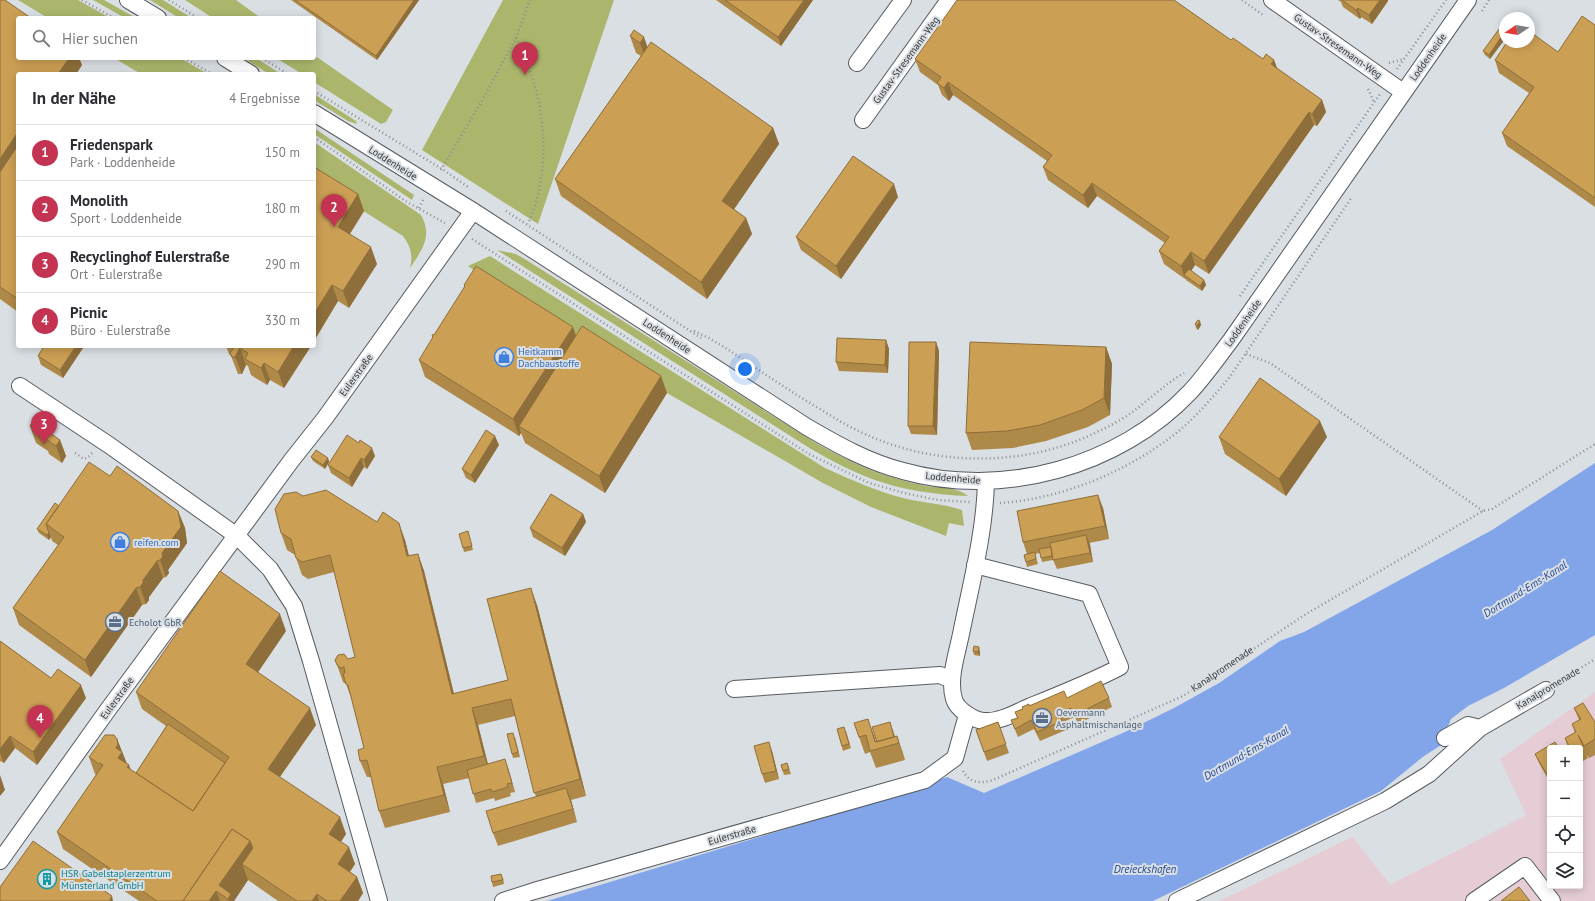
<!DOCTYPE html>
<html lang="de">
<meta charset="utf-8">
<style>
:root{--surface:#fff;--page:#f2f2f3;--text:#2b2b33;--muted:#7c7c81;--line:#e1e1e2;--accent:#c43452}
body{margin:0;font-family:"PT Sans",sans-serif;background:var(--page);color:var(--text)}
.controls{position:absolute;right:12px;bottom:12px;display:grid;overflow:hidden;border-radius:4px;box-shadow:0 2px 10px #0003}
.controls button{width:36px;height:36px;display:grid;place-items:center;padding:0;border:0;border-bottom:1px solid var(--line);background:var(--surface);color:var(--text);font:20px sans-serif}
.compass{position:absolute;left:1499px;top:12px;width:36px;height:36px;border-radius:50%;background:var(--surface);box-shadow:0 2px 10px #0003;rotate:258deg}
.you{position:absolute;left:745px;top:369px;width:14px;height:14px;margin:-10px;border:3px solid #fff;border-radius:50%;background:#1a73e8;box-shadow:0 0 0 6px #1a73e833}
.badge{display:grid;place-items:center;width:26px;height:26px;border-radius:50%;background:var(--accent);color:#fff;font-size:13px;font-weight:700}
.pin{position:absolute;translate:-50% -33px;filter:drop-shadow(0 1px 2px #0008)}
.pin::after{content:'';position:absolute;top:21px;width:14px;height:12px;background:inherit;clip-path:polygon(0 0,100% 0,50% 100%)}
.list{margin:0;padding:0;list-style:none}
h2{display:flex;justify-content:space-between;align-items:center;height:52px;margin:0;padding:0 16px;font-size:17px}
h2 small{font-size:13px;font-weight:400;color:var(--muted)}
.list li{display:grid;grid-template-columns:26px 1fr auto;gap:12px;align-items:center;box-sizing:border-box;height:56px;padding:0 16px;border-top:1px solid var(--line)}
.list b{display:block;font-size:15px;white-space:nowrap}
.list p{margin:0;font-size:13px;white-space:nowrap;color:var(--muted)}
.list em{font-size:13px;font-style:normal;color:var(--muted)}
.icon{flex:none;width:22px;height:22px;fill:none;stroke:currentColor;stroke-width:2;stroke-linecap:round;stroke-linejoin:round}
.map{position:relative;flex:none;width:1595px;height:901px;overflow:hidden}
.search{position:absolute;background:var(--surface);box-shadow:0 2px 10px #0003;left:16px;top:16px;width:300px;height:44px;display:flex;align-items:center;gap:10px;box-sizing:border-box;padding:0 14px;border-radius:4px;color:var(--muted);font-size:15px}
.panel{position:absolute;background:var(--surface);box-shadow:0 2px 10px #0003;left:16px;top:72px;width:300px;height:276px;border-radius:4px}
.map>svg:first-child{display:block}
.industrial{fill:#e6cdd5;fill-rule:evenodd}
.green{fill:#abb66c}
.water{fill:#82a5e9}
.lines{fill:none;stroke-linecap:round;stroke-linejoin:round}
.minor-casing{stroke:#585b60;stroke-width:18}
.path{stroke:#8c8f93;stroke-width:2.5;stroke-dasharray:1 3;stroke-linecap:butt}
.minor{stroke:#fff;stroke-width:16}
.wall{fill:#af8948}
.shaded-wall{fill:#8e6f3b}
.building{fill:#cb9f54;stroke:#8e6f3b}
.labels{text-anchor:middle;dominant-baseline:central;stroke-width:4;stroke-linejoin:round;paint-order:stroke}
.street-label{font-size:10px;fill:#353739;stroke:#dadfe4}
.shop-label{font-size:10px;fill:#366cbe;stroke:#dadfe4;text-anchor:start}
.service-label{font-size:10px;fill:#4e5e75;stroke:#dadfe4;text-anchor:start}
.culture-label{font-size:10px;fill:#0d838f;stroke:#dadfe4;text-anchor:start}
.water-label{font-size:11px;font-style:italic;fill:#204694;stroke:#dadfe4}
</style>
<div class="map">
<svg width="1595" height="901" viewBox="0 0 1595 901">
<rect width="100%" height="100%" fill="#dadfe4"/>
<!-- industrial -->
<path class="industrial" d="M1595 692V901H1219L1353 837 1390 885 1526 815 1500 759ZM1550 748H1580V886H1550Z"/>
<!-- green -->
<path class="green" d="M18 0H78L110 18H48Z
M93 0H104L136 18H125Z
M150 0H163L192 18H179Z
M185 0H236L261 18H213Z
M503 0H614L538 224 422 150Z
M314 55 393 110 386 122 381 124 314 82V74H302L276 58H314Z
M114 58H180L208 74H141Z
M243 58H256L281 74H269Z
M314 94 356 121 357 124 348 121 314 100Z
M314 128 414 195 412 200 314 134Z
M314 142 421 215C433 236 422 250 410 268 413 255 411 247 403 236L314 180Z
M497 250 516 254 528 261 816 443C841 457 866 470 894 478 905 481 916 484 927 486 941 488 957 487 968 496 936 495 902 490 872 479 851 471 830 460 811 449Z
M490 256 825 468C852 480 878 492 907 499 926 503 944 504 962 510L964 526 949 523 946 536 871 507 823 483 667 393 585 348 468 266Z"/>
<!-- water -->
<path class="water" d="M1595 463V635L1504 688 1468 706 1451 719 1445 734 1446 742 1424 756 1381 791 1153 901H547L902 794 947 777 984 793 1125 732 1174 708 1219 683 1280 641 1304 632 1492 530Z"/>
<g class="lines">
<!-- minor casing -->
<g class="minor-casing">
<path id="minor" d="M128 0 158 18
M1272 0 1403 92
M225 58 251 74
M857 63 903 0
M314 113 473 211 807 427C838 445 868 462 903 471 1002 499 1119 467 1190 392 1205 376 1218 357 1231 340L1468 0
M863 120 949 0
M20 386 109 445 237 536 270 569 294 606 311 661 379 901
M975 565 1089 594 1120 667C1091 682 1061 694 1031 706 1017 712 1000 722 985 721 975 721 957 710 954 699 948 679 957 654 961 634 971 584 985 532 986 481
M734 689 940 675 952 680
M1480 728 1546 690
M0 861 107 711 291 461 325 418 473 211
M503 901 534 891 925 780 955 758 967 715
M1177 901 1385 801 1429 774 1480 728 1468 725 1445 738
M1474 901 1525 866 1552 901"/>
</g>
<!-- path -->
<path class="path" d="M82 0 114 18
M169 0 198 18
M1242 0 1263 15
M1482 11 1489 0
M516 38 530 0
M184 58 212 74
M262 58 288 74
M1389 63 1404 59
M1397 69 1446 0
M1368 89 1374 102
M314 91 442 169 468 187
M314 137 407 202 445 223
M441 170 483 99 516 38C545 93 554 166 528 224
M419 208 424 198
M506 211 701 338
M472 239 809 454 869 483 904 493 938 500 970 502
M1240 296 1380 94
M694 331C715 340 732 352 751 365 774 380 796 395 820 409 839 421 858 432 879 440 948 467 1032 465 1099 431 1110 426 1121 420 1131 413 1149 400 1165 384 1184 373
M1246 354 1270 363 1483 511
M75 453 84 459 88 457 93 452
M1000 503C1060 499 1124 473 1171 437 1193 421 1211 399 1229 378L1352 197
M1558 682 1595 659
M963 771C970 783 980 784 993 780L1183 696 1306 614 1483 511 1492 509 1595 444"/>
<!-- minor -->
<use href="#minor" class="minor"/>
</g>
<!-- wall -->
<path class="wall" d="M0 0 18 58H79L82 65 76 74H18V312L0 299Z
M291 0H419L377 60Z
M716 0H813L781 46Z
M1338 0H1388V1L1372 24 1361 17 1360 19 1343 7 1341 2Z
M1595 25V207L1507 146 1502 133 1529 93 1499 73 1495 60 1558 52Z
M1504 33 1505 39 1490 59 1485 55 1483 51Z
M630 36 647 47 773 128 779 144 734 209 746 218 752 234 707 299 561 196 555 179 641 56 636 53Z
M1231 40 1263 59 1274 60 1277 69 1322 100 1326 112 1317 126 1314 125 1209 274 1195 265 1191 271 1204 280 1206 285 1202 291 1186 280V279H1185L1164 264 1159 251 1165 243 1097 196 1088 208 1048 180 1043 167 1047 161 953 95 949 101 942 95 938 85 920 72 915 59Z
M314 167 358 194 364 211 350 234 377 264 349 308 338 301 314 341Z
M898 197 841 279 801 250 796 237Z
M464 285 576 336 667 393 605 493 525 443 521 433 519 436 425 377 419 360 433 338 432 336 434 335 465 287Z
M1195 324 1201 325 1198 330 1196 328Z
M886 340 889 349 888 373 839 371 836 362Z
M936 342 939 351 937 435 911 434 908 426Z
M44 346H82L83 348 63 378 41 365 38 356Z
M226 346H311L284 388 270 380 267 385 251 375 248 366 246 365 242 374H238L231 356 229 354Z
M1106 347 1112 364 1110 415 1088 427 1046 441 1013 448 972 450 966 433Z
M30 426 47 432 60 440 66 456 62 463 49 454 48 451 36 443Z
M1219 437H1327L1286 496 1225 454Z
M499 445 475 483 466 478 462 469Z
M375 456 367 469 364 467 352 487 331 473 328 465Z
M311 457 328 458 329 462 325 469 313 461Z
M110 476 178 511 185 528 187 543 168 570 169 573 166 577 163 578 149 597V600L146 604 142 605 91 677 19 625 13 608 58 545 52 541 51 537 49 540 39 533 37 529 59 506Z
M303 496 377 522 405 540 409 556 418 554 424 571 454 694 508 680 537 605 586 796 571 800 577 822 498 846 493 833 536 797 515 716 478 725 488 764 508 768 515 792 510 793 511 796 495 801 494 798 476 803 469 778 443 784 450 812 385 828 379 811 371 777H367L360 761 364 748 352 700 346 684 343 682 337 665 348 659 355 657 334 572 308 579 302 575 295 555 287 550 281 533Z
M1103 508 1109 539 1089 543 1093 562 1057 569 1053 560 1042 562 1040 553 1035 554 1038 564 1027 567 1026 562 1027 554 1023 542Z
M583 514 586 522 565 556 533 537 530 528Z
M468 531 473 550 464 552 463 548Z
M286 631 258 672 316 725 280 777 346 834 341 842 355 864 350 872 357 877 363 893 358 901H278L248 880 234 901H139L63 849 57 832 96 775 95 774 89 757 117 739 126 763 129 765 130 769 136 773 166 726 142 709 136 692Z
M0 641 51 678 86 698 37 765 15 748 4 763 0 761Z
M973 651 980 652V656L974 655Z
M1067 698H1109L1112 707 1078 724 1075 717 1063 722 1066 730 1040 741 1034 729 1018 737 1011 720 1017 718 1015 712 1029 706Z
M1574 708 1595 722V755L1589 758 1586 754 1588 758 1580 763V748H1568L1565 738 1575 733 1572 724 1579 720Z
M890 722 895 736H897L905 760 876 768 870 752 865 754 859 737 854 723 874 736 876 742Z
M998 722 1009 753 987 761 976 730Z
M837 729 846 731 851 748 843 751Z
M515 737 520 757 513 758 512 754Z
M1550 748V781H1549L1539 763 1535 754Z
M772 751 779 779 765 783 762 774Z
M787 763 791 774 784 775 781 765Z
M503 878 504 884 493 887 492 882Z"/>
<!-- shaded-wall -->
<path class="shaded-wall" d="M414 0H419L377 60 376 56Z
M804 0H813L781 46 778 37Z
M1380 0H1388V1L1372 24 1369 15Z
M1358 8 1361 17 1360 19 1356 10Z
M1504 33 1505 39 1490 59 1489 55Z
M644 37 650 54 646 60 640 43Z
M69 58H79L82 65 76 74H58Z
M1274 60 1279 73 1271 64Z
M948 82 953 95 949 101 944 88Z
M1322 100 1326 112 1317 126 1312 114Z
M1309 112 1314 125 1209 274 1204 261Z
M773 128 779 144 728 218 722 201Z
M18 132V158L0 184V159Z
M1092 183 1097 196 1088 208 1083 195Z
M894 184 898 197 841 279 836 266Z
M358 194 364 211 344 243 338 227Z
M746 218 752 234 707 299 701 282Z
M371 247 377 264 349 308 343 291Z
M1191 252 1195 265 1187 277 1184 275 1185 279 1181 266Z
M1204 280 1206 285 1202 291 1200 286Z
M332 285 338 301 314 341V314Z
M1200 321 1201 325 1198 330 1197 326Z
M573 327 579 344 519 426 521 433 519 436 513 419Z
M886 340 889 349 888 373 885 365Z
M936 342 939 351 937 435 933 426Z
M76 346H82L83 348 63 378 60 370Z
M294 346H311L284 388 278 372Z
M1106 347 1112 364 1110 415 1104 398Z
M240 348 246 365 242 374 235 357Z
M264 363 270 380 267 385 261 368Z
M661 376 667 393 605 493 599 476Z
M1320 421 1327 437 1286 496 1279 479Z
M46 429 50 442 43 437 48 451 42 434Z
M495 436 499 445 475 483 471 475Z
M60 440 66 456 62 463 56 446Z
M372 448 375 456 367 469 364 460Z
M328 458 329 462 325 469 323 465Z
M361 458 364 467 352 487 349 478Z
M1098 495 1103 508 1109 539 1105 526Z
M178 511 185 528 187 543 168 570 169 573 166 577 160 560Z
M583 514 586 522 565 556 562 548Z
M399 523 405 540 413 573 407 556Z
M49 533 51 537 49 540 47 535Z
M1086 535 1090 544 1093 562 1090 553Z
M418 554 424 571 458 711 452 694Z
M157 561 163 578 149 597V600L146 604 140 587 143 580Z
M136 588 142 605 91 677 85 660Z
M531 588 537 605 586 796 580 779Z
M280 614 286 631 252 681 246 664Z
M979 647 980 652V656L978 652Z
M81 685 86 698 37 765 33 752Z
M310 708 316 725 274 785 268 769Z
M472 708 478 725 490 773 484 756Z
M868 719 874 736 878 749 875 742Z
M10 736 15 748 4 763 0 753V749Z
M897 736 903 753 905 760 899 743Z
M117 739 128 766 129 765 135 781 118 758 116 748Z
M769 742 772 751 779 779 776 771Z
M505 759 508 768 515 792 512 783Z
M437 767 443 784 450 812 444 795Z
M0 775 5 790 0 796Z
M566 788 571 800 577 822 573 809Z
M340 817 346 834 335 850 329 834Z
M250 841 259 865 242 864 248 880 234 901H229L219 885Z
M349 847 355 864 344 880 338 864Z
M357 877 363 893 358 901H340Z
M216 891 220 901H209Z
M317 894 319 901H312Z
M112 896 113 901H109Z"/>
<!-- building -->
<path class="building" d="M0 0H5L31 18H18V58H69L58 74H18V132L0 159Z
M295 0H414L376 56Z
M725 0H804L778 37Z
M957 0H1174L1231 40 1233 38 1263 59 1266 54 1274 60 1271 64 1322 100 1312 114 1309 112 1204 261 1191 252 1181 266 1159 251 1169 237 1092 183 1083 195 1043 167 1052 155 948 82 944 88 937 83 941 77 915 59Z
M1342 0H1380L1369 15 1358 8 1356 10Z
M1582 16 1595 25V198L1502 133 1534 87 1495 60 1507 42H1529V31L1558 52Z
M1499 29 1504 33 1489 55 1483 51Z
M634 30 644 37 640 43 630 36Z
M651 42 773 128 722 201 746 218 701 282 555 179Z
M18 145V299L0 287V172Z
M853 156 894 184 836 266 796 237Z
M314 167 358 194 338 227 371 247 343 291 332 285 314 314Z
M476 266 573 327 513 419 419 360 433 337 432 336 433 334 434 335 465 286 464 285Z
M1189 269 1204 280 1200 286 1184 275Z
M1198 320 1200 321 1197 326 1195 324Z
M582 326 661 376 599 476 519 426Z
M837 338 886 340 885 365 836 362Z
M909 342H936L933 426H908Z
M970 342 1106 347 1104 398 1082 410 1040 425 1007 431 966 433Z
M44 346H76L60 370 38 356Z
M235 346H294L278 372 264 363 261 368 245 359 248 353 240 348 235 357H232L230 353Z
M1260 378 1320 421 1279 479 1219 437Z
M33 421 46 429 42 434 30 426Z
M486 430 495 436 471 475 462 469Z
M47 431 60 440 56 446 43 437Z
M347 435 359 443 360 440 372 448 364 460 361 458 349 478 328 465Z
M316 450 328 458 323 465 311 457Z
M89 462 110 476 117 466 178 511 181 527 162 553 163 556 160 560 157 561 143 580V583L140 587 136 588 85 660 13 608 64 537 46 524Z
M326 490 377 522 383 512 399 523 407 556 418 554 452 694 508 680 487 599 531 588 580 779 534 793 511 699 472 708 484 756 437 767 444 795 379 811 367 760 360 761 358 750 364 748 348 685 346 684 343 674 345 673 344 667 341 668 337 665 335 660 338 655 344 654 348 659 355 657 330 555 302 562 296 558 291 539 281 533 275 509 284 494 296 492 303 496Z
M551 494 583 514 562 548 530 528Z
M1098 495 1105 526 1023 542 1017 511Z
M55 503 59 506 46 524 49 533 47 535 37 529Z
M468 531 472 546 463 548 459 534Z
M1086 535 1090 553 1053 560 1050 543Z
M1051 547 1052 556 1041 558 1039 549Z
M1035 552 1036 559 1026 562 1024 555Z
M220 571 280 614 246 664 310 708 268 769 340 817 329 834 349 847 338 864 357 877 340 901H327L317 894 312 901H297L242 864 253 848 250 841 232 829 183 901H157L57 832 103 765 100 763 99 764 89 757 105 735H114L117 739 118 744 116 748 122 752 118 758 129 765 127 767 193 811 229 757 136 692Z
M0 641 51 678 58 669 81 685 33 752 10 736 0 749Z
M974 646 979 647 978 652 973 651Z
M1101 681 1109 698 1075 715 1071 708 1059 713 1062 721 1037 732 1031 720 1015 729 1011 720 1018 718 1015 712 1023 709 1022 707 1029 704V706L1064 691 1067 698Z
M1583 703 1595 722V739L1584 746 1578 735 1583 746 1579 748H1570L1565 738 1576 732 1572 724 1581 719 1574 708Z
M868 719 875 742 897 736 899 743 870 751 866 735 859 737 854 723Z
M890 722 894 737 877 742 872 727Z
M998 722 1006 744 984 752 976 730Z
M168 724 225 763 193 811 136 773Z
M844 727 849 744 842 746 837 729Z
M513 733 518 752 512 754 507 734Z
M769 742 776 771 762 774 754 746Z
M1555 742 1559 748H1550V771L1546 773 1535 754Z
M505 759 512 783 507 784 508 787 492 792 491 789 473 794 467 770Z
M787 763 789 769 783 771 781 765Z
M566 788 573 809 493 833 486 811Z
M232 829 250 841 219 885 231 894 228 899 216 891 209 901H183Z
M33 841 112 896 109 901H0V887Z
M501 874 503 880 492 882 491 876Z
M1519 887 1530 901H1501Z"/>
<!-- icons -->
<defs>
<g id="shop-ring" transform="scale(1)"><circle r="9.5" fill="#dadfe4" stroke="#3f7fe0" stroke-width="1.5"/><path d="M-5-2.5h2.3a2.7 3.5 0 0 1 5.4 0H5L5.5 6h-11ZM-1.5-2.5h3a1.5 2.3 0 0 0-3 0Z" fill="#3f7fe0"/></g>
<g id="office-ring" transform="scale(1)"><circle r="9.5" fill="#dadfe4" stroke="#5c6f8a" stroke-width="1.5"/><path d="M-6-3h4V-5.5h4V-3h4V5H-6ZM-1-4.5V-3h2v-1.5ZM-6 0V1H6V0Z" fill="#5c6f8a"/></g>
<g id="building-ring" transform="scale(1)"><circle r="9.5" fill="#dadfe4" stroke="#0f9aa8" stroke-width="1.5"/><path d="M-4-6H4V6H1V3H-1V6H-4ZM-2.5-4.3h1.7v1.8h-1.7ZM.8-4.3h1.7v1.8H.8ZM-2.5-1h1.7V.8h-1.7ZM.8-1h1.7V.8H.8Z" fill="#0f9aa8"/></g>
</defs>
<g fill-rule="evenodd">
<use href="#shop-ring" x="504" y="357"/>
<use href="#shop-ring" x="120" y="542"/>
<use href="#office-ring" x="115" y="622"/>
<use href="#office-ring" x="1042" y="718"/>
<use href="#building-ring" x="47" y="879"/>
</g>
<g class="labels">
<!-- street labels -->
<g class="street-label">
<text transform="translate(1338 46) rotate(35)">Gustav-Stresemann-Weg</text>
<text transform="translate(1428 57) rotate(-55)">Loddenheide</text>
<text transform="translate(906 60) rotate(-54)">Gustav-Stresemann-Weg</text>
<text transform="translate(393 163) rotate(32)">Loddenheide</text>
<text transform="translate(1243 323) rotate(-55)">Loddenheide</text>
<text transform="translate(667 336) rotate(33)">Loddenheide</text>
<text transform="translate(356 375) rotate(-54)">Eulerstraße</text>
<text transform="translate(953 478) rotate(5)">Loddenheide</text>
<text transform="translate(1222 669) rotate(-34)">Kanalpromenade</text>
<text transform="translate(1548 688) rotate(-31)">Kanalpromenade</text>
<text transform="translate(117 698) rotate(-54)">Eulerstraße</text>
<text transform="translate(732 835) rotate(-16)">Eulerstraße</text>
</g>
<!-- shop labels -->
<g class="shop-label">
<text x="518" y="351">Heitkamm<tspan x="518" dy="12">Dachbaustoffe</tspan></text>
<text x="134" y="542">reifen.com</text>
</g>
<!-- service labels -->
<g class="service-label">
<text x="129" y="622">Echolot GbR</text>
<text x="1056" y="712">Oevermann<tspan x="1056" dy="12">Asphaltmischanlage</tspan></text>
</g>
<!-- culture labels -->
<g class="culture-label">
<text x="61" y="873">HSR Gabelstaplerzentrum<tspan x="61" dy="12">Münsterland GmbH</tspan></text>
</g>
<!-- water labels -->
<g class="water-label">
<text transform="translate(1525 589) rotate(-32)">Dortmund-Ems-Kanal</text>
<text transform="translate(1246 753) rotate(-30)">Dortmund-Ems-Kanal</text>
<text x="1145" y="869">Dreieckshafen</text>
</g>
</g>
</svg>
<div class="controls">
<button>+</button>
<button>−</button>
<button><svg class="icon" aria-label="locate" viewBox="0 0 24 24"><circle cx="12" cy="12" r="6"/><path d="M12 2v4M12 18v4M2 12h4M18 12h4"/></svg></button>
<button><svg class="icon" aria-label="layers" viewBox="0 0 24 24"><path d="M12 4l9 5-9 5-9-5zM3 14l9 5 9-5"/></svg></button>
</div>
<svg class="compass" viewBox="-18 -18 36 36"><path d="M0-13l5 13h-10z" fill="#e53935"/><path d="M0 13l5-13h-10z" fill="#7c7c81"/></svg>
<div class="you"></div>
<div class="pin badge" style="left:525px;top:75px">1</div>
<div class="pin badge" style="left:334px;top:227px">2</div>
<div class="pin badge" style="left:44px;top:444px">3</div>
<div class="pin badge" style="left:40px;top:738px">4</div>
<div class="search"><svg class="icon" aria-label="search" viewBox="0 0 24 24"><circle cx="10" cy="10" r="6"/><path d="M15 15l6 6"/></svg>Hier suchen</div>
<section class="panel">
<h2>In der Nähe<small>4 Ergebnisse</small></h2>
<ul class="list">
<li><span class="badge">1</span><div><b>Friedenspark</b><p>Park · Loddenheide</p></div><em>150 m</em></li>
<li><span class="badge">2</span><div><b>Monolith</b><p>Sport · Loddenheide</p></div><em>180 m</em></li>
<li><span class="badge">3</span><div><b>Recyclinghof Eulerstraße</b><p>Ort · Eulerstraße</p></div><em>290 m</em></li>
<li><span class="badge">4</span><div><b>Picnic</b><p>Büro · Eulerstraße</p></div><em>330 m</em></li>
</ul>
</section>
</div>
